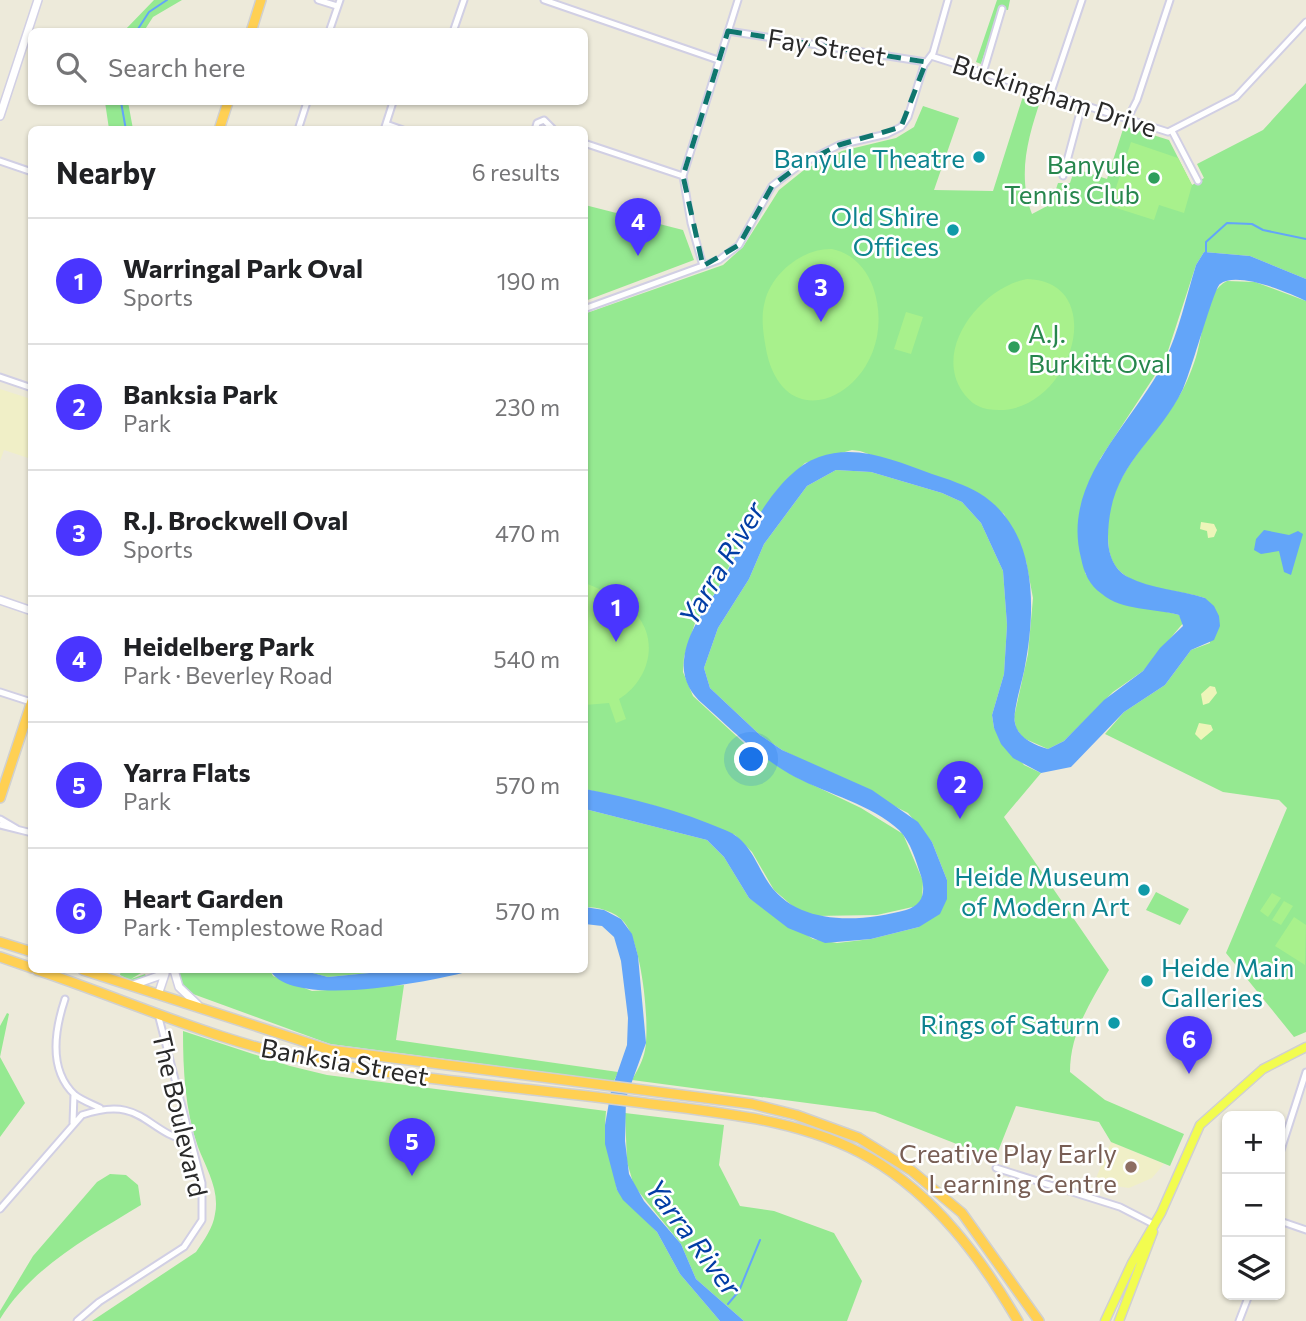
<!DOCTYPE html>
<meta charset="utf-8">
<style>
:root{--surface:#fff;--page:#f6f6f6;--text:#202124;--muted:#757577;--line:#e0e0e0;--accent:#4a35ff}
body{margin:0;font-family:Commissioner,sans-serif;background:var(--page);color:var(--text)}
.controls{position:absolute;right:21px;bottom:21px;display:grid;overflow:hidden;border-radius:10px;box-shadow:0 2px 5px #0004}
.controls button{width:63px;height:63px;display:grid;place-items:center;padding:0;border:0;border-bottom:2px solid var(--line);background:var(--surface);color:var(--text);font:35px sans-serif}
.you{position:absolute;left:752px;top:760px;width:24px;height:24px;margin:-18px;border:5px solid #fff;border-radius:50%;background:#1a73e8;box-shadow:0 0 0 10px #1a73e833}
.badge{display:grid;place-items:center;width:46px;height:46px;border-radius:50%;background:var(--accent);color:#fff;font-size:23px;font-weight:700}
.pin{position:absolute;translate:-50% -58px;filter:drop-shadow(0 2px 4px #0008)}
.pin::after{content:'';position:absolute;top:37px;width:24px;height:21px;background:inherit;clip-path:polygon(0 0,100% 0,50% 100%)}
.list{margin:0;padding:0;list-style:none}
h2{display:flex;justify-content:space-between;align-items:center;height:91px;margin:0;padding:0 28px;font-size:30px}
h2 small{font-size:23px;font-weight:400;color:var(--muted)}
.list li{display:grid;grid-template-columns:46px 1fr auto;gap:21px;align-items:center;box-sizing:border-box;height:126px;padding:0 28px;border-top:2px solid var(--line)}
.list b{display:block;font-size:26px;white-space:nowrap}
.list p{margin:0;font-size:23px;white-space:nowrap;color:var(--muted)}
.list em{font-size:23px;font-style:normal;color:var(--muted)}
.icon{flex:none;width:38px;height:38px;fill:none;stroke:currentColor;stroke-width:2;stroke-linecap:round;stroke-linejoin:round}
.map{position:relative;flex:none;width:1306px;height:1321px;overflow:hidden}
.search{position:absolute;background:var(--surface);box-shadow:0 2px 5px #0004;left:28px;top:28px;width:560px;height:77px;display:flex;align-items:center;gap:18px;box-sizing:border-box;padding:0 24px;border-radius:10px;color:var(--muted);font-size:26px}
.panel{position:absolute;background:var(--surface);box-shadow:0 2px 5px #0004;left:28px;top:126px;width:560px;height:847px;border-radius:10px}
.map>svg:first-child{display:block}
.education{fill:#f0efc7}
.green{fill:#95e991}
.sand{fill:#edf5b9}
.pitch{fill:#a8f18c}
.water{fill:#63a5f9}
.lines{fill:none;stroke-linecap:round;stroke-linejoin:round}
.stream{stroke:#63a5f9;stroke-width:2}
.street-casing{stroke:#d1cfe4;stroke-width:9}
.secondary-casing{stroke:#d1cfe4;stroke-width:10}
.primary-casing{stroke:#d0d0d0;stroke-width:11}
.highway-casing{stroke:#d0d0d0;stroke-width:12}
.street{stroke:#fff;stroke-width:5}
.secondary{stroke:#fff;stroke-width:7}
.primary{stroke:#f2fc4f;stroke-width:8}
.highway{stroke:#ffd053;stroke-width:9}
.marked{fill:none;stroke:#0f766e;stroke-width:5;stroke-dasharray:14 9;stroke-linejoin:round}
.culture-dot{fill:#0f9aa8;stroke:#fff;stroke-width:2.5}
.leisure-dot{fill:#2e9e5b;stroke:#fff;stroke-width:2.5}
.education-dot{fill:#8d6e63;stroke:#fff;stroke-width:2.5}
.labels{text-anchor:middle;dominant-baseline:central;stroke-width:5;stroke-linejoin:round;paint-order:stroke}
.street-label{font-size:26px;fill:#292929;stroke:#fff}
.culture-label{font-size:26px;fill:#0d838f;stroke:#fff;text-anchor:end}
.leisure-label{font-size:26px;fill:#27864d;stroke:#fff;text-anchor:end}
.education-label{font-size:26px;fill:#785e54;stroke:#fff;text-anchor:end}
.water-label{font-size:28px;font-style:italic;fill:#023da5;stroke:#fff}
</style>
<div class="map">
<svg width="1306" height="1321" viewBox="0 0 1306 1321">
<rect width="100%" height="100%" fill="#edeada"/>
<!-- education -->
<path class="education" d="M0 389 31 399V459L4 450 0 461Z
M1111 1142 1164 1164 1152 1178 1129 1188 1094 1183Z"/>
<!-- green -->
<path class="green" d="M154 0H182L153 17 144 31H124Z
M997 0H1010L1008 10 999 9 981 64 976 62Z
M1306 83V279L1250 256 1204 252 1196 265 1165 360 1100 459 1085 573C1106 607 1144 605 1179 615L1184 622 1143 671 1113 692 1064 741 1048 749 1023 738 1016 728 1014 717 1028 654 1033 598 1026 561 1004 514 969 489 860 451 852 450 805 463 781 487 746 535 716 591 695 623 684 657 683 672 693 696 745 744 794 776 861 808 903 834 923 881 922 899 917 906 877 915 814 916 796 909 774 890 752 852 735 835 655 806 585 789 584 314 723 265 743 247 779 190 804 170 842 151 896 138 914 127 923 106 959 118 934 190 993 191 1024 93 1041 99C1028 137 1017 175 1032 214L1051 204 1058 183H1070L1073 174 1070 167 1107 179 1124 126 1169 140 1192 185 1204 178 1197 164 1263 130Z
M105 102H128L133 129H109Z
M585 205 683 230 694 260 585 301Z
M1227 281 1255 282 1306 301V1032L1294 1037 1226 953 1287 808 1279 800 1223 792 1105 734 1124 712 1165 685 1191 650 1210 643 1205 598C1178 589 1127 590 1113 562 1108 552 1108 541 1108 530 1107 477 1150 443 1176 401 1185 388 1191 372 1196 357 1203 335 1205 291 1227 281Z
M836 470 871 472 942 493 962 502 981 523 1003 571 1007 625 1004 674 992 715 994 728 1024 765 1041 773 1004 817 1109 970C1090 1003 1070 1033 1070 1072L1105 1100 1184 1134 1170 1166 1111 1142 1099 1122 1016 1106 995 1159 875 1112 632 1080C637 1071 643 1061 645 1050 650 1024 642 943 624 922 615 911 598 907 585 907V809L707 840 724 857 749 898 813 939 837 943 871 939 919 927 947 880 932 842 908 813 782 750 760 735 710 688 704 668 718 628 749 579 764 544 807 486Z
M1156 892 1189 909 1180 925 1146 910Z
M121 970H146L131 979 145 974 148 979 134 981 110 974 128 979 120 975Z
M178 970H270L273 976 312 991 404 985 396 1040 618 1072 614 1081 330 1044 193 994 181 984Z
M301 970H400L328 977Z
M7 1013 9 1014 0 1057 25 1103 0 1137V1026Z
M183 1031 290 1066 327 1075 606 1111 605 1125 617 1190 657 1232 680 1274 720 1321H92L196 1252C204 1240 213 1228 215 1214 220 1190 206 1168 198 1147 185 1110 183 1070 183 1031Z
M625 1113 724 1125 719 1165 740 1206 774 1211 834 1233 862 1281 847 1321H744L696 1279 681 1244 634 1186 627 1162Z
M110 1174 126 1175 138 1185 141 1205C89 1237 33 1266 0 1319V1311L33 1256 97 1182Z"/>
<!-- sand -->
<path class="sand" d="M1201 522 1214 524 1217 530 1214 537 1208 538 1207 531 1200 529Z
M1210 686 1215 687 1217 693 1209 703 1203 705 1201 694Z
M1199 723 1211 725 1213 730 1201 740 1195 734Z"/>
<!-- pitch -->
<path class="pitch" d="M1131 142 1178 158 1192 185 1184 213 1159 205 1154 220 1110 206Z
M832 249C852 253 866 268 873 287 905 380 790 451 767 354 764 338 760 318 765 301 772 273 803 248 832 249Z
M1027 279C1114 281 1069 424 987 409 976 407 968 400 962 391 933 347 983 287 1027 279Z
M906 312 923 317 911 354 894 349Z
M585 583C603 590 623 599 636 614 660 642 648 681 619 699L626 719 616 723 609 703 585 705Z
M1272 893 1281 898 1268 917 1260 911Z
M1284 901 1293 906 1281 925 1272 920Z
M1294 917 1306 925 1305 965 1275 946Z"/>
<!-- water -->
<path class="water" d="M1204 252 1250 256 1306 279V301C1288 292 1237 271 1220 284 1214 288 1191 372 1183 389 1155 446 1109 464 1108 537 1108 553 1113 569 1128 577 1151 589 1180 590 1205 598L1214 606 1219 616 1220 626 1214 640 1191 650 1165 685 1124 712 1071 767 1041 773 1013 758 1001 744 994 728 992 715 1004 674 1007 625 1003 571 981 523 962 502 942 493 871 472 836 470 807 486 764 544 749 579 718 628 704 668 710 688 760 735 782 750 872 790 918 822 932 842 947 880V899L940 914 919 927 871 939 825 943 788 928 749 898 724 857 707 840 585 809V789C632 798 681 811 725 830 748 839 754 859 766 879 794 926 858 923 906 910 923 905 926 892 921 876 916 861 911 842 899 830 872 805 828 794 795 777 759 757 733 731 703 704 690 693 682 678 684 660 687 631 705 611 718 588 742 547 772 474 819 457 857 443 896 461 932 474 948 479 965 485 979 493 1038 529 1036 608 1025 666 1023 680 1012 712 1015 723 1018 738 1034 745 1048 749L1064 741 1104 700 1143 671 1160 648 1183 626 1179 615C1154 608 1122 611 1102 594 1089 585 1084 573 1081 558 1061 481 1132 425 1164 362 1179 332 1186 297 1196 265Z
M1264 530 1289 535 1298 531 1303 534 1291 575 1284 572 1279 551 1261 554 1254 550 1256 539Z
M585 907 604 910 621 919 632 934 638 956 646 1043 626 1098 625 1141 629 1174 644 1201 681 1244 696 1279 744 1321H720L680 1274 657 1232 623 1200 617 1190 605 1144V1125L611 1091 627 1045 628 1018 621 961 614 937 602 926 585 924Z
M270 970H301L328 977 400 970H474C435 981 291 1010 270 970Z"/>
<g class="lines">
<!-- stream -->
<path class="stream" d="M136 32 149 12 167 0
M121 102 126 130
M1206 253V242L1227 223 1252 224 1263 230 1306 239
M728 1304 739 1291 760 1240"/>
<!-- street casing -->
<g class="street-casing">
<path id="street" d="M318 0 337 6
M544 0 718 60
M728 31 926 62
M329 32 340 0
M453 32 464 0
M931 56 1168 132 1236 97 1306 22
M983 73 1002 9
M1050 95 1082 0
M1127 120 1137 100 1170 0
M386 124 403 130
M298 130 307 102
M384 130 393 102
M535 130 537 123 544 120 554 130
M1172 131 1198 181
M584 143 683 176
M0 161 32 172
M1063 176 1082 105
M703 266 691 223 683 176 738 0
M584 309 719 260 739 245 772 186 801 164 839 145 887 134 901 127 908 117 924 65 933 53 948 0
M0 377 32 388
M0 692 31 702
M0 819 17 829
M0 825 32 833
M65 999C55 1029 48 1070 75 1095 81 1100 92 1104 100 1108
M73 1123 74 1094
M1280 1153 1306 1072
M996 1168 1120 1207 1155 1225
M0 1209 82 1115C143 1095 144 1131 190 1142
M1280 1221 1306 1230
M77 1321 99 1302 184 1247 202 1220V1183L158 1014
M1239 1321 1249 1295"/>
</g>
<!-- secondary casing -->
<g class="secondary-casing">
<path id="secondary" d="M0 116 38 0
M0 600 32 611
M174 970 179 987 198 1005
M133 985 164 974
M158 995 165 974"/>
</g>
<!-- primary casing -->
<g class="primary-casing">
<path id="primary" d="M1105 1321 1132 1263 1161 1213 1200 1125 1263 1069 1306 1047
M1119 1321 1153 1232"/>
</g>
<!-- highway casing -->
<g class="highway-casing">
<path id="highway" d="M251 32 261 0
M219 130 228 102
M0 798 32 701
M0 942 32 952
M0 957 32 968
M37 970C130 1001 224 1045 321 1062 428 1081 537 1089 644 1103 720 1113 803 1119 870 1158 935 1196 981 1258 1018 1321
M83 970 330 1050 752 1104 796 1115 859 1138 912 1171 962 1213 1039 1321"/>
</g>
<!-- street -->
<use href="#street" class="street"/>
<!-- secondary -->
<use href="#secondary" class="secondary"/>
<!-- primary -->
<use href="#primary" class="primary"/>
<!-- highway -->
<use href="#highway" class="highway"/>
</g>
<!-- marked area -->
<path class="marked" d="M728 31 926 62 901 127 839 145 801 164 772 186 739 245 703 266 683 176Z"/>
<!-- markers -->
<g class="culture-dot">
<circle cx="979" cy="157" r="7"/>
<circle cx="953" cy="230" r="7"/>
<circle cx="1144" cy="890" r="7"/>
<circle cx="1147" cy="981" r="7"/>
<circle cx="1114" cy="1023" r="7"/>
</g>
<g class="leisure-dot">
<circle cx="1154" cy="178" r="7"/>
<circle cx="1014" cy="347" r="7"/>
</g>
<circle class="education-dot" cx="1131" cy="1167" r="7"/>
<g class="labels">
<!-- street labels -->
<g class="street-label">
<text transform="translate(827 46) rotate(9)">Fay Street</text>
<text transform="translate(1055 95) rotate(18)">Buckingham Drive</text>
<text transform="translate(345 1061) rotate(10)">Banksia Street</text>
<text transform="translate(181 1114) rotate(77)">The Boulevard</text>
</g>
<!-- culture labels -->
<g class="culture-label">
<text x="965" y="157">Banyule Theatre</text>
<text x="939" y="215">Old Shire<tspan x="939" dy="30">Offices</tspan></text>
<text x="1130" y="875">Heide Museum<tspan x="1130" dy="30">of Modern Art</tspan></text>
<text x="1161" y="966" text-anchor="start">Heide Main<tspan x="1161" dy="30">Galleries</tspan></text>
<text x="1100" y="1023">Rings of Saturn</text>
</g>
<!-- leisure labels -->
<g class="leisure-label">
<text x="1140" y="163">Banyule<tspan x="1140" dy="30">Tennis Club</tspan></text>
<text x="1028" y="332" text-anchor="start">A.J.<tspan x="1028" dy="30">Burkitt Oval</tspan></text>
</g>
<!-- education labels -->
<g class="education-label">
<text x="1117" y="1152">Creative Play Early<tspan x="1117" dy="30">Learning Centre</tspan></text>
</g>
<!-- water labels -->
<g class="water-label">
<text transform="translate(721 563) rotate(-59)">Yarra River</text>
<text transform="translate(694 1237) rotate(53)">Yarra River</text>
</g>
</g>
</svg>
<div class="controls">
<button>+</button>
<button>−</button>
<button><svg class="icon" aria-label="layers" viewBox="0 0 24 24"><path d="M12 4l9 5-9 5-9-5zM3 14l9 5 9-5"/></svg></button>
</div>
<div class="you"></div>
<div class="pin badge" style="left:616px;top:642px">1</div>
<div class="pin badge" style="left:960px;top:819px">2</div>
<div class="pin badge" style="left:821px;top:322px">3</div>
<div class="pin badge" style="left:638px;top:256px">4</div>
<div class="pin badge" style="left:412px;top:1176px">5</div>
<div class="pin badge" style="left:1189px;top:1074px">6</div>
<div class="search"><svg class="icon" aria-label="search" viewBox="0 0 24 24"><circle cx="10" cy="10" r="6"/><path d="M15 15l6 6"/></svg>Search here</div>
<section class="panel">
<h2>Nearby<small>6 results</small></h2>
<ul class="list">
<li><span class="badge">1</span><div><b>Warringal Park Oval</b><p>Sports</p></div><em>190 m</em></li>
<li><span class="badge">2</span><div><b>Banksia Park</b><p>Park</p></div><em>230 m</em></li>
<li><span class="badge">3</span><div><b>R.J. Brockwell Oval</b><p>Sports</p></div><em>470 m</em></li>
<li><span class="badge">4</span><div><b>Heidelberg Park</b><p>Park · Beverley Road</p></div><em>540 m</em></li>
<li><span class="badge">5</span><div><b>Yarra Flats</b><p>Park</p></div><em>570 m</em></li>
<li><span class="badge">6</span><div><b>Heart Garden</b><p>Park · Templestowe Road</p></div><em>570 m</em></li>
</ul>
</section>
</div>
